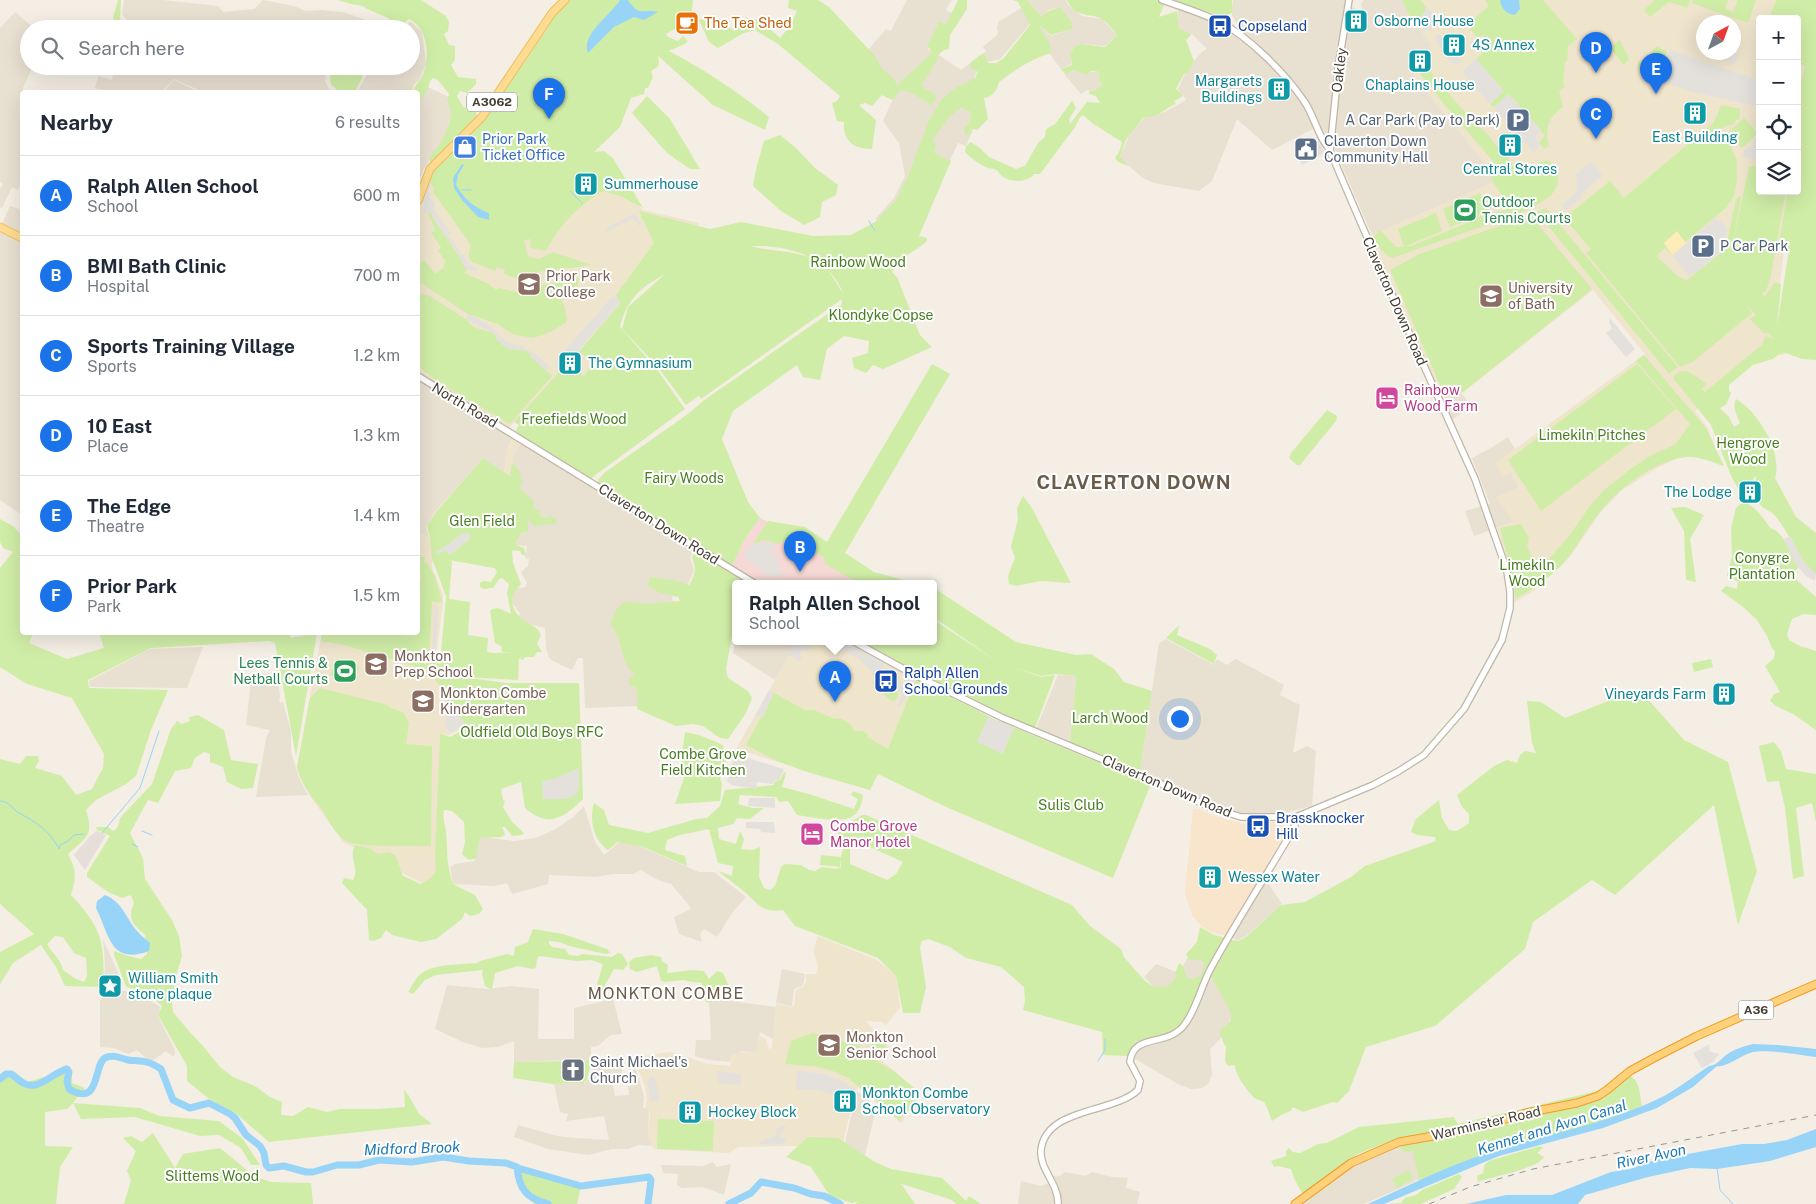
<!DOCTYPE html>
<meta charset="utf-8">
<style>
:root{--surface:#fff;--page:#f6f6f7;--text:#1f2937;--muted:#747a83;--line:#e0e1e3;--accent:#1a73e8}
body{margin:0;font-family:"Public Sans",sans-serif;background:var(--page);color:var(--text)}
.controls{position:absolute;right:15px;top:15px;display:grid;overflow:hidden;border-radius:5px;box-shadow:0 5px 20px #0002}
.controls button{width:45px;height:45px;display:grid;place-items:center;padding:0;border:0;border-bottom:1px solid var(--line);background:var(--surface);color:var(--text);font:25px sans-serif}
.compass{position:absolute;left:1696px;top:15px;width:45px;height:45px;border-radius:50%;background:var(--surface);box-shadow:0 5px 20px #0002;rotate:41deg}
.you{position:absolute;left:1179px;top:718px;width:18px;height:18px;margin:-12px;border:4px solid #fff;border-radius:50%;background:#1a73e8;box-shadow:0 0 0 8px #1a73e833}
.badge{display:grid;place-items:center;width:32px;height:32px;border-radius:50%;background:var(--accent);color:#fff;font-size:16px;font-weight:700}
.pin{position:absolute;translate:-50% -41px;filter:drop-shadow(0 1px 2px #0008)}
.pin::after{content:'';position:absolute;top:26px;width:18px;height:15px;background:inherit;clip-path:polygon(0 0,100% 0,50% 100%)}
.popup{position:absolute;left:732px;top:580px;width:205px;height:65px;box-sizing:border-box;display:grid;place-content:center;border-radius:5px;background:var(--surface);filter:drop-shadow(0 1px 4px #0005);font-size:16px;white-space:nowrap;color:var(--muted)}
.popup b{font-size:19px;color:var(--text)}
.popup::after{content:'';position:absolute;left:50%;top:100%;margin-left:-10px;border:10px solid transparent;border-top-color:var(--surface)}
.list{margin:0;padding:0;list-style:none}
h2{display:flex;justify-content:space-between;align-items:center;height:65px;margin:0;padding:0 20px;font-size:21px}
h2 small{font-size:16px;font-weight:400;color:var(--muted)}
.list li{display:grid;grid-template-columns:32px 1fr auto;gap:15px;align-items:center;box-sizing:border-box;height:80px;padding:0 20px;border-top:1px solid var(--line)}
.list b{display:block;font-size:19px;white-space:nowrap}
.list p{margin:0;font-size:16px;white-space:nowrap;color:var(--muted)}
.list em{font-size:16px;font-style:normal;color:var(--muted)}
.icon{flex:none;width:28px;height:28px;fill:none;stroke:currentColor;stroke-width:2;stroke-linecap:round;stroke-linejoin:round}
.map{position:relative;flex:none;width:1816px;height:1204px;overflow:hidden}
.search{position:absolute;background:var(--surface);box-shadow:0 5px 20px #0002;left:20px;top:20px;width:400px;height:55px;display:flex;align-items:center;gap:12px;box-sizing:border-box;padding:0 18px;border-radius:28px;color:var(--muted);font-size:19px}
.panel{position:absolute;background:var(--surface);box-shadow:0 5px 20px #0002;left:20px;top:90px;width:400px;height:545px;border-radius:5px}
.map>svg:first-child{display:block}
.residential{fill:#e8e0d1}
.commercial{fill:#f9e4cc}
.industrial{fill:#e6dfd9}
.education{fill:#efe4cc;fill-rule:evenodd}
.medical{fill:#f6d9d5}
.green{fill:#d0eda7;fill-rule:evenodd}
.sand{fill:#fdedba}
.parking{fill:#e4e1dd}
.water{fill:#98d4f8}
.lines{fill:none;stroke-linecap:round;stroke-linejoin:round}
.stream{stroke:#98d4f8;stroke-width:1}
.river{stroke:#98d4f8;stroke-width:7}
.tertiary-casing{stroke:#c0b6a5;stroke-width:8}
.primary-casing{stroke:#f1bd55;stroke-width:9}
.trunk-casing{stroke:#ee9d23;stroke-width:9}
.tertiary{stroke:#fff;stroke-width:5.5}
.primary{stroke:#ffdc91;stroke-width:7}
.trunk{stroke:#ffd17a;stroke-width:7}
.rail{stroke:#959595;stroke-width:1;stroke-dasharray:6 6;stroke-linecap:butt}
.labels{text-anchor:middle;dominant-baseline:central;stroke-width:4;stroke-linejoin:round;paint-order:stroke}
.shield{fill:#fff;stroke:#7e7870;stroke-width:1}
.shield-label{font-size:12px;font-weight:bold;fill:#473e33}
.culture-label{font-size:14px;fill:#0d838f;stroke:#fff;text-anchor:start}
.food-label{font-size:14px;fill:#c56008;stroke:#fff;text-anchor:start}
.transit-label{font-size:14px;fill:#164399;stroke:#fff;text-anchor:start}
.street-label{font-size:14px;fill:#473e33;stroke:#fff}
.service-label{font-size:14px;fill:#4e5e75;stroke:#fff;text-anchor:start}
.shop-label{font-size:14px;fill:#366cbe;stroke:#fff;text-anchor:start}
.leisure-label{font-size:14px;fill:#27864d;stroke:#fff;text-anchor:start}
.park-label{font-size:14px;fill:#477e20;stroke:#fff}
.education-label{font-size:14px;fill:#785e54;stroke:#fff;text-anchor:start}
.hotel-label{font-size:14px;fill:#b23c85;stroke:#fff;text-anchor:start}
.worship-label{font-size:14px;fill:#5b616d;stroke:#fff;text-anchor:start}
.water-label{font-size:15px;font-style:italic;fill:#207ab5;stroke:#fff}
.quarter-label{font-size:16px;letter-spacing:1px;fill:#6a5c49;stroke:#fff}
.district-label{font-size:19px;font-weight:bold;letter-spacing:1px;fill:#6a5c49;stroke:#fff}
</style>
<div class="map">
<svg width="1816" height="1204" viewBox="0 0 1816 1204">
<rect width="100%" height="100%" fill="#f4eee4"/>
<!-- residential -->
<path class="residential" d="M124 0H161L210 5 218 6 223 12 254 9 263 0 294 6 306 11 321 10 343 12 363 19 383 29H134L122 14Z
M907 0H952L946 10 952 13 946 27 938 24 928 49 936 53 961 70 986 51 983 47 998 34 997 28 999 21 1003 19 1021 8 1030 24 1000 59 988 62 976 73 974 77 980 114 966 146 958 143 917 231 875 219 894 198 905 176 899 143 883 121 898 88 861 58 886 29 891 31Z
M1027 0H1066L1068 5 1082 16 1102 19 1117 35 1105 46 1080 44 1074 47 1070 55 1071 64 1061 69 1052 57 1038 29 1040 26 1051 36 1072 29V22L1060 7 1049 10 1041 16Z
M1233 0H1346L1329 135 1324 133 1320 127H1317L1272 150 1237 119 1212 181 1199 191 1154 183 1143 178 1124 162 1120 157 1129 136 1145 117 1165 112 1186 100 1178 89 1189 66 1201 53 1207 49 1192 34 1178 29V8L1223 26 1232 32 1240 29 1232 15Z
M1364 0H1402L1409 15 1432 45 1433 57 1413 75 1499 180 1372 235 1333 145 1349 9 1352 7 1359 10 1362 9 1361 3Z
M15 12 35 29H29V66H33L22 90 26 92H22V179L18 190 12 187 2 208 0 207V189L3 184 0 182V28Z
M410 21 422 32 426 64 420 79 414 85 412 92H357L372 66H411V29H404Z
M114 66H331L326 74 325 80 328 88 333 92H203L174 79 161 92H113L95 88 98 76 112 80Z
M1072 70 1088 75 1091 72H1100L1098 76 1102 85 1094 91 1087 90 1081 94 1065 75Z
M174 80 199 92H163Z
M423 85 449 97 452 107 447 134 423 170 418 186V97Z
M10 206 22 210V234L2 224Z
M0 231 22 242V515L0 500Z
M418 380 513 438 508 447 504 472 483 458 435 512 426 527 429 537 418 534Z
M1459 390 1471 406 1452 420 1444 402Z
M1508 437 1515 449 1496 463 1511 472 1519 487 1513 522 1474 536 1465 511 1490 504 1472 458 1491 448Z
M521 443 695 549 690 557 694 571 686 588 672 594 673 605 640 677 639 706 585 708 583 658H578L572 670 553 661 549 658 546 647 545 628 529 624 519 616 520 613 512 603 514 589 526 587 527 583 521 572 528 566 529 559 525 558 527 546 516 545 518 539 524 532 512 457Z
M1750 474 1762 494 1752 502 1746 496 1739 484Z
M736 630V641H797L775 680 733 653Z
M1166 639 1214 665 1217 659 1227 665 1236 659 1284 685 1280 695 1300 705 1293 753 1307 746 1316 751 1312 806 1280 814 1245 815 1212 805 1181 789 1140 772 1159 643Z
M203 647 187 688 90 687 89 681 150 649Z
M277 673 280 697 279 702H283L291 732V752L299 778 308 795 256 797 266 738 270 730 246 725 250 690V674Z
M1058 675 1076 676 1070 741 1036 729Z
M584 806 595 842 604 855 623 839 699 872H714L746 897 732 913 717 937 704 929 700 934 702 942 679 934 674 917 691 909 688 904 671 884 656 879 641 870 633 874H612L596 877 549 875 548 884 512 894 507 883 494 886 453 884 450 867 455 864 475 861 477 836 514 841 535 838 554 830 572 818Z
M1265 879 1282 904 1246 936 1238 940 1231 938Z
M103 939 119 975 122 983 119 987 104 986 105 963Z
M1190 953 1209 965 1202 976 1187 1018 1161 1010 1151 984 1144 977 1156 964 1179 973Z
M782 969 805 974 804 981 802 986 794 989 792 1006 776 1003Z
M1210 974 1232 1011 1227 1029 1222 1037 1210 1049 1212 1075 1208 1084 1202 1088 1191 1089 1178 1084 1132 1057 1140 1046 1170 1040 1179 1034 1187 1026Z
M447 985 487 989 511 986 539 989 538 1039H574V1008L613 999 622 1034 611 1035 598 1046 591 1047V1061H585L577 1065 573 1060 514 1062V1041L498 1047 482 1048 463 1042 435 1029Z
M124 991 142 995 160 1007 158 1016 175 1050V1055L172 1056 166 1051 152 1061 147 1059 137 1050 128 1054 114 1048 100 1047V1000L106 993Z
M709 998 776 1007 773 1039 760 1032 756 1053 741 1051 739 1054H732L730 1062 709 1060 695 1056 696 1040H711Z
M620 1060 623 1077 612 1081 615 1096 629 1095 628 1086 636 1085 629 1072 636 1069 644 1097 643 1108 649 1109 648 1134 652 1146 639 1145 628 1149H612L588 1155 548 1149 514 1137 518 1125 557 1136 575 1138 609 1140 604 1116 566 1121 568 1114 560 1112 554 1084 584 1083 590 1078 595 1062Z
M857 1091 876 1108 865 1155 843 1151Z
M1415 1142 1427 1176 1364 1204H1302L1347 1168 1400 1145Z
M713 1162 717 1167 731 1164 724 1195 703 1187 682 1188 677 1185 678 1174 663 1173 661 1165 703 1166Z
M1065 1172 1086 1176 1092 1172 1112 1177 1128 1178 1126 1188 1140 1192 1137 1204H1062L1059 1186 1053 1176H1060Z
M1021 1181 1041 1186 1049 1183 1056 1204H1018Z"/>
<!-- commercial -->
<path class="commercial" d="M1193 809H1199L1211 815 1244 824 1279 822 1287 830 1227 936 1211 932 1204 928 1193 917 1188 903 1185 892Z"/>
<!-- industrial -->
<path class="industrial" d="M97 831 106 835 85 870 74 855 90 836Z"/>
<!-- education -->
<path class="education" d="M1402 0H1816V75L1808 120 1816 123 1793 252 1784 250 1772 345 1695 411 1707 427 1721 462 1700 455 1678 458 1657 468 1621 491 1600 513 1569 558 1532 592 1513 603V588L1509 568 1497 528 1513 522 1496 497 1519 487 1511 472 1502 477 1496 463 1645 354 1593 290 1462 393 1459 390 1444 401 1399 302 1372 235 1499 180 1413 75 1433 57 1430 53 1433 51 1429 47 1432 45 1409 15ZM1760 19H1797V191H1760ZM1704 22H1734V52H1704Z
M1349 13 1359 14 1360 17H1363L1364 26 1347 27Z
M431 175 519 242 533 238 609 179 643 210 699 223 578 350 593 363 584 376 567 363 509 428 430 382 418 373V208L422 194 429 192Z
M513 438 521 443 512 457 524 532 517 540 516 549 506 553 497 569 442 558 434 559 432 563V569L443 594V603L436 657 435 671 437 678 468 725 449 735 440 733 436 874 432 880 422 883 343 842 310 796 300 778 297 767 322 633 418 632V534L430 537 427 526 436 512 483 458 504 472 506 452Z
M797 641H847L891 665 906 675 907 678 916 680V683L889 749 870 790 736 749Z
M818 936 877 960 896 976 900 1008 886 1025 882 1022 866 1021 890 1049 880 1059 921 1094 901 1123 858 1087 855 1092 841 1151 800 1146 738 1147 729 1153 653 1149 648 1134 650 1113 649 1109 645 1108 647 1100 645 1087 634 1058 661 1053 672 1052 707 1064 730 1066 732 1054H738L741 1052 756 1053 758 1035 766 1039 769 1049 772 1048 776 1004 794 1007 796 990 803 987 806 982V974H816L818 966 814 954V948Z"/>
<!-- medical -->
<path class="medical" d="M760 518 773 525 790 530 863 583H760L732 566 746 537Z"/>
<!-- green -->
<path class="green" d="M118 0H121L120 19 129 29H117L113 18Z
M338 0H421L446 16 449 22 448 31 444 34 449 45 455 46V60L451 65 458 77 476 79V84L467 93 460 91 457 96 463 107 476 112 478 119 433 162H430V157C441 143 458 118 447 101L449 94 438 80 433 78 430 81 428 89 418 104V92H413C415 84 422 79 424 72 430 54 427 27 409 19L402 25 396 26 388 18 367 9 363 6 351 4Z
M567 0H693L691 20 686 30 680 26 666 34 668 37 678 41 683 36 688 41 685 44 669 51C705 70 738 92 769 117L765 130 713 105 658 56C660 68 659 66 651 71L653 77 648 88H645L644 94 631 98 620 127 594 152 604 151 613 158 643 208 620 196 603 191C578 206 559 225 546 251L530 248 531 239 524 241 528 255 526 256 539 259 553 252 592 265 538 272 533 279 526 282 504 274 505 270 497 267 495 271 472 262C467 257 469 252 471 245L433 192 434 189 429 179 430 173 466 137 469 138 522 66 563 4Z
M789 0H818L829 7 875 56 882 69 893 78 900 89 898 84 931 54V50L927 46 939 22 946 24 958 0H967V9L950 35 949 49 944 50 938 55 937 61C931 68 928 78 922 83L924 89 935 94 936 99 931 105 912 93 901 90 892 100 882 95 872 106 865 103 859 105 876 120 872 149C853 149 843 141 844 122L837 121 832 103 837 101 840 96 778 44 755 30 744 33 718 48 709 42 699 20 711 16 726 21 730 28 735 31 739 26V17L760 20 780 38 791 25 797 11 788 8Z
M1013 0H1027L1041 16 1049 11 1060 7 1072 22V29L1051 35 1040 26V28L1049 42 1051 53C1031 59 1015 70 999 82 997 90 993 97 984 98L988 119 977 130 971 128V134L965 135 964 128 969 123 971 111H965L963 107C950 113 942 127 933 139L936 145 934 153 951 161 919 236 927 238V241C915 252 900 256 892 272L897 277 920 335 932 347 883 369 873 365 866 373 854 368 852 358 868 353 869 341 844 336 827 349 820 380 803 377 797 365 733 411 722 439 748 502 760 518 746 537 732 566 605 488 604 485 598 483V480L604 473 688 414 703 401 842 304V299L701 399 699 396 686 405 657 366 622 329 628 307 665 274C640 288 627 299 620 327L649 360 650 365 656 368 685 409 590 479 515 432 519 425 514 422 567 363 584 376 593 363 579 351 620 304 616 295 654 243 639 211 710 229 741 222 813 236 851 235 875 222 896 200 908 176 929 120 942 99 954 89 975 78 978 71 971 69V62L982 54 986 56 988 63H996L1003 59 1030 25 1018 2ZM751 246C787 245 829 256 843 293 837 285 832 274 825 267 806 249 774 253 751 246Z
M1067 0H1156L1165 3 1159 17 1177 11 1179 29 1192 34 1186 40 1194 61 1189 72 1184 74 1176 89 1182 94V97L1174 101 1176 104C1165 108 1157 119 1144 117 1139 123 1134 130 1128 137 1124 141 1123 151 1120 156L1128 166 1118 162 1115 158 1120 150 1122 142 1092 123 1083 115 1080 117 1075 127 1040 174H1034C1027 183 1012 183 1002 176 1000 175 998 170 996 170 994 168 991 169 988 168 980 165 971 158 965 152L966 146 971 142 980 148 989 157 1016 169 1025 166 1038 143 1045 137 1046 129 1055 124 1072 101 1076 108 1069 119 1070 124 1087 102 1100 103 1096 96 1089 94V91H1094L1102 85 1098 76 1100 72 1091 71 1088 75 1072 70 1066 75 1061 69 1072 65 1070 55 1074 47 1080 44 1105 47 1117 35C1113 30 1109 24 1103 20 1094 12 1075 20 1067 0Z
M1175 0H1232L1233 12 1225 17 1188 6Z
M1402 0H1421L1426 7 1425 12 1416 23 1409 15Z
M1485 0H1500L1501 5 1514 16 1520 8 1519 0H1543L1577 39 1567 47 1568 50 1567 61 1565 63 1563 84 1565 87 1559 91 1563 107C1548 117 1544 129 1549 146L1544 149 1539 142 1545 136 1509 95 1493 107 1490 104 1503 91 1476 59 1491 46 1482 35 1478 39 1467 25 1489 6Z
M1655 0H1690L1687 8 1669 2 1650 17 1644 10Z
M1693 0H1728L1725 9 1733 12 1738 0H1756L1748 23 1692 3Z
M1776 0H1816V360L1802 359 1786 353 1778 355 1773 359 1753 365 1729 385V391L1731 393 1726 405 1720 408 1729 417 1734 427 1740 423C1737 416 1732 407 1736 399 1758 411 1783 453 1775 478L1796 517 1816 533V574C1797 559 1791 535 1776 517 1771 510 1759 508 1757 499 1755 492 1756 483 1756 476L1748 483 1744 479 1740 483 1742 487 1739 490 1732 478 1711 425 1673 378C1684 363 1695 377 1707 384L1702 389 1705 392 1763 344 1765 336 1774 339 1768 333H1764L1750 319 1756 315 1744 303 1742 298 1744 303 1752 313 1693 362 1680 367 1586 253 1591 249 1564 218 1610 181 1624 198 1713 123 1718 113 1721 105 1740 109 1739 120H1736L1734 124 1718 129 1731 147 1737 160V180L1734 196 1726 208 1671 254 1665 248 1656 256 1679 277 1687 280 1722 252 1728 238 1736 199 1740 196 1741 198 1732 247 1749 167 1760 165V191H1786L1770 280 1766 290 1762 294 1765 296 1774 283 1781 284 1777 326 1789 250 1778 248 1788 191H1797V137L1799 125 1797 124V90L1802 79 1805 66 1797 63V19H1769Z
M1620 40 1629 59 1624 65 1610 48Z
M1657 46 1667 52 1657 77C1649 74 1640 72 1637 64L1639 61 1645 66 1654 58 1651 55 1653 49Z
M336 66H353L358 73 363 76 355 92H340L331 85 330 76Z
M1428 67 1433 75 1461 108 1488 135 1513 165 1524 172 1535 165 1547 160C1560 168 1562 185 1550 196 1533 210 1508 217 1487 225 1456 236 1424 246 1393 258L1386 255 1372 238 1380 230 1396 247H1404L1398 229 1436 213 1442 231 1406 246H1411L1465 224 1472 219 1512 208 1513 204 1510 200 1502 196C1498 188 1492 184 1491 176L1501 171 1498 167 1445 105 1420 74 1421 70Z
M647 96 670 119 700 169H690L667 153 632 113Z
M1744 118 1758 133 1742 148 1728 133Z
M780 135 796 148 815 168 838 185 836 195 822 202 820 217 804 225 781 211 753 186 756 169 764 141Z
M1480 193 1488 211 1450 227 1443 209Z
M1546 208 1678 367 1669 374 1537 212Z
M430 212 467 269 464 273 489 284 496 290 499 288 522 294 523 291 534 290 541 285 579 278 578 286 557 290C562 300 567 310 567 322L550 332 533 338 512 334 498 324 468 314 419 282 418 265 424 260 435 274 444 267 443 265 446 262 438 251 441 247 431 233 435 230 428 213Z
M1530 215 1592 289 1462 393 1459 389 1446 399 1390 270 1420 254Z
M418 293 430 296 467 320 473 327 493 333 515 349 527 351 531 354 530 356 552 376 510 424C479 405 446 390 418 366Z
M1644 355 1706 428 1724 466C1712 462 1700 456 1687 457 1657 459 1617 489 1599 513 1587 527 1578 545 1566 560 1554 575 1532 590 1515 599V587L1500 528 1521 524 1529 538 1527 545 1532 558 1546 563 1569 536 1590 506 1604 490 1629 470 1650 456 1676 444 1690 424 1636 361Z
M932 364 950 374 845 553 874 572 915 583H858L825 564 824 557 786 540 778 544 764 540 752 545 768 521 805 527 827 542Z
M1637 364 1676 409 1541 511 1508 460Z
M1327 410 1337 416 1336 421 1300 465H1297L1289 458 1291 453Z
M483 458 510 476 512 463C518 467 521 473 521 480L523 482 519 488 534 501 533 507 540 511V516L544 518 551 516 557 520 556 523C549 525 542 525 534 526L528 519V532H523L517 540 516 545 524 548 526 555H522L520 551 512 550 513 563 521 584C520 587 516 589 514 593 505 620 537 621 541 635L537 644 542 652H537L534 657H525L523 660 519 658 518 680 462 677 506 683H579L583 799C565 817 549 829 525 808L521 782 501 789 503 800 505 801 503 807 512 822 524 833 522 835 512 836 505 827H502L505 835 501 837 480 838 476 858C470 861 467 860 462 854L465 842 464 822 452 811 444 810C442 822 446 824 446 833 448 854 446 863 453 884L475 895 483 909 479 914 470 916 465 912 462 919 436 939 421 942 392 935 386 930 381 938 374 941 369 940 367 910 342 883 344 878 353 880C360 867 348 858 355 845L371 849 378 854 388 852 395 855 403 876 421 884 431 878 436 871 435 857 440 733 450 737 468 727 448 703 445 691 435 680 431 669 415 671 405 677 403 672 409 667 413 668 415 666 344 645 321 641 322 633 418 632V585L422 579 420 575 418 583V554L425 558 424 563H427L435 576 442 601 438 603 432 601 429 661 423 664H429L434 660 440 664 446 597 432 558 430 537 427 526 436 512ZM449 560 495 568 497 572 491 582 483 581 480 583V587L483 589 493 588 499 579 502 578 509 584 507 593 511 614 498 608 492 609 490 611 495 643 501 646 502 652H515L494 653 487 652 488 638 468 635 470 602 449 599 452 561Z
M1023 496 1032 508 1071 583 1041 581 1016 586 1009 584 1008 576 1015 558 1011 547 1018 519 1017 508Z
M1743 502C1756 506 1763 518 1770 528 1785 532 1790 554 1798 567L1792 576 1816 597V615L1803 614 1792 619 1787 634 1789 640 1800 646 1816 651V730L1793 714 1776 706 1770 701 1774 694 1780 692 1765 666 1774 658 1775 651 1772 648 1767 636 1756 619 1742 606 1721 591 1726 586 1737 589 1738 582 1727 576 1732 556 1731 528 1736 508Z
M1685 507 1704 515 1690 539 1696 582 1686 580 1684 531 1671 508Z
M0 519 13 526 22 536V632L33 633 29 643 67 659 104 648 99 633 288 632 291 638 317 633 296 756 275 643 269 641 151 648 88 680 89 688 168 690 151 730 136 776 126 784 96 800 86 810C94 836 87 837 68 854 77 871 76 877 71 895 102 928 105 942 103 987L65 986 56 967 41 945 13 963 0 984V952L34 934 0 904V759L20 764 26 756H38L39 761 35 768 62 776 76 795 92 789 103 768 104 754 72 698 27 684 0 667V568L13 552 3 548 0 542ZM55 936 63 937 74 953 86 958 87 976 84 982 76 979 63 970C60 957 53 955 47 944Z
M696 550 742 581 741 583H736V614L726 669 728 678 748 691 752 698 746 713 728 739 720 738 703 726 693 724 676 726 637 709 638 697 636 687 630 686 629 680 634 675C632 671 629 669 627 665 620 651 621 636 610 624L617 608 626 601 647 604 680 601 678 597 658 592 648 586 650 577 673 580 689 585C696 574 696 568 692 557Z
M934 588 1016 642 1076 655 1091 654 1114 669 1124 682 1152 691 1140 772 1070 743 1076 676 1056 674 1041 676 1015 668 1041 677 1055 675 1035 728C974 703 916 673 859 641H934V620L996 661 942 623 934 618Z
M1179 625 1177 635 1210 649 1217 655 1214 664 1166 638Z
M336 659 359 666 354 683 330 675Z
M1711 659 1713 667 1694 672 1692 663Z
M875 679 899 694 896 700 892 701 886 697V696L882 693 884 690 872 683Z
M916 679 996 720 1151 784 1113 878 946 807 878 774 870 790 807 772 777 761 746 745 774 693 805 710H814L834 719 840 718 849 723 855 731H862L868 734 867 737 888 749Z
M320 688 388 705 389 707 404 713 409 723 406 744 432 746 431 846C413 846 360 848 346 841 335 835 327 817 320 807 310 795 301 783 297 767L310 698Z
M1639 689 1684 740 1728 762 1757 871 1738 925 1714 805 1615 895 1592 880 1533 922 1525 949 1435 1026 1366 1047 1349 1091 1337 1103 1333 1102 1303 1112 1293 1107 1291 1111 1281 1115 1272 1121C1270 1116 1267 1106 1264 1102 1262 1101 1258 1100 1256 1099 1249 1094 1235 1074 1235 1066L1233 1065 1228 1066 1225 1061 1226 1047 1223 1042 1220 1030 1230 1022 1231 1013 1211 976 1231 940 1238 941 1246 937 1281 905 1305 902 1351 877 1365 866 1436 841 1435 837 1417 835 1411 832 1415 820 1439 800 1442 818 1449 830 1457 831 1469 823V814L1462 807 1457 795 1494 766 1507 760 1517 763 1520 755 1525 751 1536 753 1532 743 1527 701 1541 702 1565 718Z
M198 715 224 730 231 760 258 764 253 788 241 789 227 782 223 767 210 762V754L204 752 195 758 191 768 175 771 158 803 148 800 130 833 143 858 145 879 172 920 179 936 182 956 175 979 172 1003 173 1012 188 1030 203 1046 220 1067 233 1077 255 1086 270 1097 282 1102 281 1115 293 1116 308 1107 327 1112 340 1109H378L405 1107 404 1090 409 1096 419 1114 432 1124 269 1142 239 1116 208 1098 187 1081V1066L158 1015 162 1006 146 992 127 987 125 984 114 955V951L128 956 141 959 147 954 145 935C133 924 127 919 134 903L131 895 122 898 108 892 87 877V873L110 836 97 830 96 827H108L113 831 115 830 118 826 120 818 152 784 171 729 177 721 182 724 190 721 189 717Z
M685 732 699 735 723 745 726 761 720 778 722 784 720 801 675 804 684 778 683 775 679 773Z
M1774 742 1781 751 1786 769 1816 774V822L1812 803 1796 808 1804 876 1793 879 1785 808 1779 781 1767 782 1759 746Z
M784 772 786 773 782 787 809 794 854 809 858 799 851 795 853 791 863 795C862 802 860 812 853 816 843 824 809 817 797 815L788 801 779 802 776 797 740 795 738 804 752 808H764L750 819 737 818 733 824 718 828 719 839 736 844 740 831 744 839 741 849 752 850 760 847 759 877 764 888 770 890 775 886 781 867 785 864 801 865 809 870 815 871 822 867 836 869 841 867V859L840 867 820 865 821 855 841 857 844 845 850 846V864L887 880 896 874 903 862 857 841 837 840 839 829H846L847 824 862 815H866L1072 905 1089 925 1121 949 1124 957 1145 981 1154 987 1168 986 1176 978 1175 973 1179 963 1183 966 1187 978 1193 979 1201 975 1205 963 1199 960H1189L1186 954 1197 942 1200 927 1214 935 1226 938 1184 1022C1169 1037 1155 1037 1136 1042L1127 1056 1103 1055 1102 1032 1023 1010 1025 1001 1024 987 1001 967 966 958 950 947 928 939 922 941 920 947 926 987 920 1013H903L896 976 878 958 795 926 783 910C764 913 759 906 746 893 737 886 727 878 718 871L732 876 733 866 718 863 709 829 680 835 667 840 665 850 685 856 687 866 643 847 618 842 608 850C593 840 589 819 594 803L604 810 609 825 648 833 696 819 707 818 720 806 725 790 774 785V782L780 780Z
M533 929 563 934 607 949 610 953 606 954 569 946 559 942 549 941V944L552 947 565 949 569 955 578 956 582 954 612 957 618 953 622 954 628 964 623 970 614 969 601 992 594 995 603 964 591 960 577 961 539 956 537 959 536 967 533 969 518 966 495 973 492 990 485 986 482 974 483 970 436 975 425 980 413 994 408 992C412 986 416 977 422 973 437 963 459 965 477 963L480 961 507 954 514 956 515 947 528 942Z
M651 955 661 957 662 961 668 965 667 973 693 970 704 971 709 979 717 971 723 973 730 989 723 998 715 996 711 1003 706 1002 702 992V983L686 981 685 980 665 982 661 981 657 966 637 972 630 969 629 962 634 958Z
M874 1032 886 1047 878 1054 865 1039Z
M813 1033 859 1046 873 1059 895 1072 921 1094 899 1120 848 1078C823 1065 812 1066 785 1064L791 1041Z
M589 1060V1063H591L587 1080 583 1083 552 1084 513 1078 514 1062 573 1061 577 1065 585 1061Z
M66 1065 72 1070V1083L85 1088 73 1103 140 1108 159 1116 219 1121 243 1139 260 1165H251L241 1148 219 1135 200 1136 135 1117 81 1119 73 1103 67 1109 45 1112V1146L73 1147 60 1167 56 1204H0V1076L13 1071 28 1082 47 1076Z
M1619 1074C1641 1074 1639 1090 1642 1107 1596 1126 1546 1135 1498 1150 1471 1158 1445 1170 1419 1181L1413 1151 1404 1152 1394 1140 1360 1153 1348 1160 1304 1195C1298 1187 1293 1177 1291 1169L1278 1166 1274 1167 1271 1161 1286 1156V1151L1289 1148 1293 1152 1300 1153 1318 1144 1327 1143 1359 1127 1454 1117 1458 1124 1589 1093 1600 1090Z
M658 1119 714 1121 713 1151 657 1149Z
M153 1133 175 1168 183 1154 220 1148 254 1176 271 1182 311 1183 313 1204H124L131 1180 127 1171 136 1151 123 1138 131 1136 142 1142Z
M808 1137 838 1138 875 1162 891 1169 942 1178 966 1201 969 1196 981 1204H956L952 1200 902 1184 899 1185H902L915 1204H855L858 1201 852 1203 830 1196 811 1167 786 1157Z
M1540 1146 1543 1148 1537 1153 1544 1157C1537 1169 1493 1176 1478 1182L1477 1176 1483 1173 1485 1164 1489 1161Z
M518 1168 581 1186 577 1204H534L525 1193Z
M1409 1170 1413 1179 1397 1188 1392 1179Z
M1459 1174 1462 1177 1454 1189 1421 1204H1390L1401 1203 1405 1198 1416 1195 1422 1190Z"/>
<!-- sand -->
<path class="sand" d="M1677 231 1686 243 1672 255 1664 243Z"/>
<!-- parking -->
<path class="parking" d="M1426 7 1429 11 1433 12 1431 31 1428 30 1423 31 1416 24 1425 12Z
M1439 34 1463 61 1454 65 1442 51 1434 37Z
M1670 50 1758 80 1760 77V107L1689 91 1658 80Z
M1734 52 1738 53 1735 64 1717 58 1718 53Z
M1476 59 1504 91 1489 103 1462 72Z
M1509 94 1542 131 1535 137 1541 145 1533 152 1494 107Z
M1760 132V160L1743 157 1744 149 1747 150 1748 147H1752L1754 138 1758 139Z
M1318 141 1325 153 1302 165 1299 159 1313 151 1312 149 1315 148 1312 144Z
M1591 161 1603 175 1581 194 1583 196 1565 211 1562 205 1578 191 1576 183 1577 177 1575 175Z
M431 175 429 197 436 206 433 208 451 233 448 235 460 251V254L465 255 469 265 477 268 476 271 467 269 464 266 457 252 436 223 431 213 424 212 423 194H425V189Z
M634 214 637 216 641 225 640 227 633 218 628 220 626 224 622 223 608 232 606 231V228Z
M1715 218 1719 222 1721 221 1728 230 1726 232 1727 234 1724 237 1726 242 1721 248 1723 250 1696 273 1695 271 1689 276 1673 256Z
M612 297H618L619 304 568 363 563 366H557V360L566 349Z
M468 314 487 324 507 342 521 346 537 355 550 367 546 370 530 356 531 354 527 351 515 349 512 350 505 347 496 339V336L493 333 466 319Z
M1610 318 1635 349 1626 357 1606 333 1612 329 1609 322Z
M467 532 470 535V539L455 551 449 555 446 550 437 554 436 551 449 544 462 533 464 535Z
M1790 536 1804 562 1816 574 1815 581 1807 577 1798 567 1791 556 1784 539Z
M769 541 775 544 770 552 780 559 778 568H782L781 576 772 575 770 577 743 556 754 542 759 544 763 542 767 543Z
M435 606 438 608 437 632 435 653 432 655Z
M797 641H813L807 651 802 649 799 654 802 656 800 661 789 655Z
M837 641H847L854 645 853 646 884 663 881 670 904 683 907 677 914 681 900 707 897 705 903 694 884 683 882 680 871 673 870 669 862 664 863 662 841 648 843 644Z
M769 690 774 692 763 718 756 714Z
M451 706 466 725 450 733 445 726 446 709Z
M988 717 1014 728 1003 754 977 742Z
M735 754 784 769 783 772 779 780 774 781 773 784 757 782 756 789 731 785 727 781Z
M579 768V785L578 791 574 796 565 799H543L542 781 554 779Z
M749 798H775V808L748 806Z
M746 822H774L775 833 761 832 760 829 746 828Z
M1710 1044 1709 1051 1719 1054 1713 1062 1702 1068 1693 1053Z
M718 1071 741 1074V1085L719 1084V1081H717Z
M797 1071 824 1074 840 1080 854 1089 842 1098 818 1090H796Z
M654 1076 659 1092V1101H651L647 1081 649 1080 648 1078Z
M783 1125 786 1127 778 1137 786 1138 784 1144H758L763 1140 774 1137 777 1132 776 1131 778 1128Z"/>
<!-- water -->
<path class="water" d="M620 0H628C639 18 644 8 658 12L644 20 634 17 614 27 588 53C580 35 612 14 620 0Z
M1500 0H1519L1520 9 1515 15C1507 14 1501 9 1500 0Z
M462 164 464 165 458 175 456 185C464 199 475 208 489 213V220L478 217 462 200 454 188 453 178Z
M105 895C123 902 126 919 138 932 141 936 146 939 150 943L149 951C110 965 110 936 96 908L97 901Z
M1753 1044 1777 1045 1816 1049V1057C1799 1055 1769 1049 1753 1052 1743 1054 1726 1068 1717 1066L1693 1087 1657 1108 1603 1128 1499 1156 1384 1204H1368C1407 1186 1446 1167 1487 1153 1544 1134 1604 1125 1658 1099 1677 1090 1692 1077 1709 1066 1717 1066 1722 1057 1729 1053 1737 1048 1745 1046 1753 1044Z
M1816 1129V1147L1770 1161 1717 1169 1690 1168 1648 1177 1585 1195 1578 1204H1466L1506 1195H1552L1611 1172 1630 1169 1655 1160 1742 1144H1764L1787 1140Z"/>
<g class="lines">
<!-- stream -->
<path class="stream" d="M462 190H471
M570 191 582 203
M869 221 875 231
M0 801C9 801 11 808 19 813 36 822 50 831 59 849L60 845 68 841 74 835 84 834
M142 831 152 835
M102 833 140 788 159 731
M132 844 138 847
M1098 1061 1105 1050V1039
M1717 1167 1720 1190 1733 1204"/>
<!-- river -->
<path class="river" d="M0 1079 6 1074H11C15 1076 19 1081 23 1083 39 1092 53 1072 67 1069L69 1072 67 1081 69 1089C101 1108 93 1065 105 1058 113 1054 120 1058 128 1060 132 1061 136 1060 140 1061 147 1061 155 1065 161 1069L173 1100 190 1108 209 1103 230 1114 235 1118 246 1135 260 1146 264 1153 266 1165 269 1168 284 1166 306 1172H313L337 1165H359L379 1160 412 1162 443 1157 469 1161 506 1163 517 1167C519 1189 526 1198 548 1204
M518 1168 581 1186 649 1177 651 1180 648 1204
M729 1204 751 1193 761 1182 794 1188 811 1194 824 1196 840 1204"/>
<!-- tertiary casing -->
<g class="tertiary-casing">
<path id="tertiary" d="M1162 0C1182 7 1202 13 1220 22 1249 37 1286 74 1304 101 1313 113 1320 141 1329 148
M418 376 754 583
M853 641 911 673 1003 718 1171 788 1209 807 1241 817H1296L1373 785 1399 771 1424 755 1464 709 1502 640 1510 608V592L1507 571 1475 479 1388 286 1330 151 1339 62 1349 0
M1058 1204C1059 1184 1039 1169 1041 1150 1046 1107 1113 1114 1138 1090L1140 1081 1130 1062C1133 1032 1168 1048 1185 1024 1197 1008 1201 986 1211 968 1236 922 1265 878 1291 833L1295 825 1296 817"/>
</g>
<!-- primary casing -->
<g class="primary-casing">
<path id="primary" d="M418 201 430 169 482 117 552 13 565 0
M0 227 22 238"/>
</g>
<!-- trunk casing -->
<g class="trunk-casing">
<path id="trunk" d="M1295 1204 1351 1163 1399 1142 1467 1130 1526 1113 1577 1103 1598 1096 1607 1090 1630 1071 1652 1059 1697 1036 1816 984"/>
</g>
<!-- tertiary -->
<use href="#tertiary" class="tertiary"/>
<!-- primary -->
<use href="#primary" class="primary"/>
<!-- trunk -->
<use href="#trunk" class="trunk"/>
<!-- rail -->
<path class="rail" d="M1429 1204 1470 1187 1533 1169 1816 1115"/>
</g>
<!-- icons -->
<defs>
<g id="building-square" transform="scale(1.25)"><rect x="-9" y="-9" width="18" height="18" rx="4" fill="#0f9aa8" stroke="#fff"/><path d="M-4-6H4V6H1V3H-1V6H-4ZM-2.5-4.3h1.7v1.8h-1.7ZM.8-4.3h1.7v1.8H.8ZM-2.5-1h1.7V.8h-1.7ZM.8-1h1.7V.8H.8Z" fill="#fff"/></g>
<g id="cafe-square" transform="scale(1.25)"><rect x="-9" y="-9" width="18" height="18" rx="4" fill="#e8710a" stroke="#fff"/><path d="M-5.5-4.5H6V0H3Q3 3.5 0 3.5H-2.5Q-5.5 3.5-5.5 0ZM3-3.2v2h1.7v-2ZM-6 4.5H4V6H-6Z" fill="#fff"/></g>
<g id="bus-square" transform="scale(1.25)"><rect x="-9" y="-9" width="18" height="18" rx="4" fill="#1a4fb4" stroke="#fff"/><path d="M-5-6H5V4H4V6H2V4H-2V6H-4V4H-5ZM-3.5-4V0h7V-4ZM-3.5 1.2v1.5H-2V1.2ZM2 1.2v1.5H3.5V1.2Z" fill="#fff"/></g>
<g id="parking-square" transform="scale(1.25)"><rect x="-9" y="-9" width="18" height="18" rx="4" fill="#5c6f8a" stroke="#fff"/><path d="M-3.5-5.5H1a3.5 3.5 0 0 1 0 7H-1V5.5H-3.5ZM-1-3.4V-.6H.8a1.4 1.4 0 0 0 0-2.8Z" fill="#fff"/></g>
<g id="shop-square" transform="scale(1.25)"><rect x="-9" y="-9" width="18" height="18" rx="4" fill="#3f7fe0" stroke="#fff"/><path d="M-5-2.5h2.3a2.7 3.5 0 0 1 5.4 0H5L5.5 6h-11ZM-1.5-2.5h3a1.5 2.3 0 0 0-3 0Z" fill="#fff"/></g>
<g id="civic-square" transform="scale(1.25)"><rect x="-9" y="-9" width="18" height="18" rx="4" fill="#5c6f8a" stroke="#fff"/><path d="M-.6-6.5H3V-4.5H.6V-3L4-1V1h2V6H-6V1h2V-1L-.6-3ZM-1.2 2.5V6h2.4V2.5Z" fill="#fff"/></g>
<g id="stadium-square" transform="scale(1.25)"><rect x="-9" y="-9" width="18" height="18" rx="4" fill="#2e9e5b" stroke="#fff"/><path d="M0-5a6.5 5 0 1 0 0 10a6.5 5 0 1 0 0-10ZM-3.5-1.8h7v3.6h-7Z" fill="#fff"/></g>
<g id="school-square" transform="scale(1.25)"><rect x="-9" y="-9" width="18" height="18" rx="4" fill="#8d6e63" stroke="#fff"/><path d="M0-5L7-2L0 1L-7-2ZM-4 1L0 2.5L4 1V4Q0 6-4 4Z" fill="#fff"/></g>
<g id="university-square" transform="scale(1.25)"><rect x="-9" y="-9" width="18" height="18" rx="4" fill="#8d6e63" stroke="#fff"/><path d="M0-5L7-2L0 1L-7-2ZM-4 1L0 2.5L4 1V4Q0 6-4 4Z" fill="#fff"/></g>
<g id="hotel-square" transform="scale(1.25)"><rect x="-9" y="-9" width="18" height="18" rx="4" fill="#d1479c" stroke="#fff"/><path d="M-6-4.5h1.5V1H6V5H4.5V3h-9V5H-6ZM-4 0a1.8 1.8 0 1 1 3.6 0ZM.5 0V-2.5h3Q6-2.5 6 0Z" fill="#fff"/></g>
<g id="sight-square" transform="scale(1.25)"><rect x="-9" y="-9" width="18" height="18" rx="4" fill="#0f9aa8" stroke="#fff"/><path d="M0-6L1.8-2.2L6-1.7L2.9 1.2L3.7 5.4L0 3.3L-3.7 5.4L-2.9 1.2L-6-1.7L-1.8-2.2Z" fill="#fff"/></g>
<g id="church-square" transform="scale(1.25)"><rect x="-9" y="-9" width="18" height="18" rx="4" fill="#6b7280" stroke="#fff"/><path d="M-1.2-6h2.4v3.5h3.3v2.4h-3.3V6h-2.4V-.1h-3.3v-2.4h3.3Z" fill="#fff"/></g>
</defs>
<g fill-rule="evenodd">
<use href="#building-square" x="1356" y="21"/>
<use href="#cafe-square" x="687" y="23"/>
<use href="#bus-square" x="1220" y="26"/>
<use href="#building-square" x="1454" y="45"/>
<use href="#building-square" x="1420" y="61"/>
<use href="#building-square" x="1279" y="89"/>
<use href="#building-square" x="1695" y="113"/>
<use href="#parking-square" x="1518" y="120"/>
<use href="#building-square" x="1510" y="145"/>
<use href="#shop-square" x="465" y="147"/>
<use href="#civic-square" x="1306" y="149"/>
<use href="#building-square" x="586" y="184"/>
<use href="#stadium-square" x="1465" y="210"/>
<use href="#parking-square" x="1703" y="246"/>
<use href="#school-square" x="529" y="284"/>
<use href="#university-square" x="1491" y="296"/>
<use href="#building-square" x="570" y="363"/>
<use href="#hotel-square" x="1387" y="398"/>
<use href="#building-square" x="1750" y="492"/>
<use href="#school-square" x="376" y="664"/>
<use href="#stadium-square" x="345" y="671"/>
<use href="#bus-square" x="886" y="681"/>
<use href="#building-square" x="1724" y="694"/>
<use href="#school-square" x="423" y="701"/>
<use href="#bus-square" x="1258" y="826"/>
<use href="#hotel-square" x="812" y="834"/>
<use href="#building-square" x="1210" y="877"/>
<use href="#sight-square" x="110" y="986"/>
<use href="#school-square" x="829" y="1045"/>
<use href="#church-square" x="573" y="1070"/>
<use href="#building-square" x="845" y="1101"/>
<use href="#building-square" x="690" y="1112"/>
</g>
<g class="labels">
<!-- shield labels -->
<g class="shield">
<rect x="467" y="92.5" width="50" height="19" rx="4"/>
<rect x="1738.5" y="1000.5" width="35" height="19" rx="4"/>
</g>
<g class="shield-label">
<text x="492" y="102">A3062</text>
<text x="1756" y="1010">A36</text>
</g>
<!-- culture labels -->
<g class="culture-label">
<text x="1374" y="21">Osborne House</text>
<text x="1472" y="45">4S Annex</text>
<text x="1262" y="81" text-anchor="end">Margarets<tspan x="1262" dy="16">Buildings</tspan></text>
<text x="1420" y="85" text-anchor="middle">Chaplains House</text>
<text x="1695" y="137" text-anchor="middle">East Building</text>
<text x="1510" y="169" text-anchor="middle">Central Stores</text>
<text x="604" y="184">Summerhouse</text>
<text x="588" y="363">The Gymnasium</text>
<text x="1732" y="492" text-anchor="end">The Lodge</text>
<text x="1706" y="694" text-anchor="end">Vineyards Farm</text>
<text x="1228" y="877">Wessex Water</text>
<text x="128" y="978">William Smith<tspan x="128" dy="16">stone plaque</tspan></text>
<text x="862" y="1093">Monkton Combe<tspan x="862" dy="16">School Observatory</tspan></text>
<text x="708" y="1112">Hockey Block</text>
</g>
<!-- food labels -->
<g class="food-label">
<text x="704" y="23">The Tea Shed</text>
</g>
<!-- transit labels -->
<g class="transit-label">
<text x="1238" y="26">Copseland</text>
<text x="904" y="673">Ralph Allen<tspan x="904" dy="16">School Grounds</tspan></text>
<text x="1276" y="818">Brassknocker<tspan x="1276" dy="16">Hill</tspan></text>
</g>
<!-- street labels -->
<g class="street-label">
<text transform="translate(1339 70) rotate(-83)">Oakley</text>
<text transform="translate(1395 301) rotate(66)">Claverton Down Road</text>
<text transform="translate(465 405) rotate(31)">North Road</text>
<text transform="translate(659 524) rotate(32)">Claverton Down Road</text>
<text transform="translate(1167 786) rotate(23)">Claverton Down Road</text>
<text transform="translate(1486 1123) rotate(-13)">Warminster Road</text>
</g>
<!-- service labels -->
<g class="service-label">
<text x="1500" y="120" text-anchor="end">A Car Park (Pay to Park)</text>
<text x="1324" y="141">Claverton Down<tspan x="1324" dy="16">Community Hall</tspan></text>
<text x="1720" y="246">P Car Park</text>
</g>
<!-- shop labels -->
<g class="shop-label">
<text x="482" y="139">Prior Park<tspan x="482" dy="16">Ticket Office</tspan></text>
</g>
<!-- leisure labels -->
<g class="leisure-label">
<text x="1482" y="202">Outdoor<tspan x="1482" dy="16">Tennis Courts</tspan></text>
<text x="328" y="663" text-anchor="end">Lees Tennis &amp;<tspan x="328" dy="16">Netball Courts</tspan></text>
</g>
<!-- park labels -->
<g class="park-label">
<text x="858" y="262">Rainbow Wood</text>
<text x="881" y="315">Klondyke Copse</text>
<text x="574" y="419">Freefields Wood</text>
<text x="1592" y="435">Limekiln Pitches</text>
<text x="1748" y="443">Hengrove<tspan x="1748" dy="16">Wood</tspan></text>
<text x="684" y="478">Fairy Woods</text>
<text x="482" y="521">Glen Field</text>
<text x="1762" y="558">Conygre<tspan x="1762" dy="16">Plantation</tspan></text>
<text x="1527" y="565">Limekiln<tspan x="1527" dy="16">Wood</tspan></text>
<text x="1110" y="718">Larch Wood</text>
<text x="532" y="732">Oldfield Old Boys RFC</text>
<text x="703" y="754">Combe Grove<tspan x="703" dy="16">Field Kitchen</tspan></text>
<text x="1071" y="805">Sulis Club</text>
<text x="212" y="1176">Slittems Wood</text>
</g>
<!-- education labels -->
<g class="education-label">
<text x="546" y="276">Prior Park<tspan x="546" dy="16">College</tspan></text>
<text x="1508" y="288">University<tspan x="1508" dy="16">of Bath</tspan></text>
<text x="394" y="656">Monkton<tspan x="394" dy="16">Prep School</tspan></text>
<text x="440" y="693">Monkton Combe<tspan x="440" dy="16">Kindergarten</tspan></text>
<text x="846" y="1037">Monkton<tspan x="846" dy="16">Senior School</tspan></text>
</g>
<!-- hotel labels -->
<g class="hotel-label">
<text x="1404" y="390">Rainbow<tspan x="1404" dy="16">Wood Farm</tspan></text>
<text x="830" y="826">Combe Grove<tspan x="830" dy="16">Manor Hotel</tspan></text>
</g>
<!-- worship labels -->
<g class="worship-label">
<text x="590" y="1062">Saint Michael's<tspan x="590" dy="16">Church</tspan></text>
</g>
<!-- water labels -->
<g class="water-label">
<text transform="translate(1552 1127) rotate(-17)">Kennet and Avon Canal</text>
<text transform="translate(412 1148) rotate(-2)">Midford Brook</text>
<text transform="translate(1651 1156) rotate(-12)">River Avon</text>
</g>
<!-- quarter labels -->
<g class="quarter-label">
<text x="666" y="993">MONKTON COMBE</text>
</g>
<!-- district labels -->
<g class="district-label">
<text x="1134" y="482">CLAVERTON DOWN</text>
</g>
</g>
</svg>
<div class="controls">
<button>+</button>
<button>−</button>
<button><svg class="icon" aria-label="locate" viewBox="0 0 24 24"><circle cx="12" cy="12" r="6"/><path d="M12 2v4M12 18v4M2 12h4M18 12h4"/></svg></button>
<button><svg class="icon" aria-label="layers" viewBox="0 0 24 24"><path d="M12 4l9 5-9 5-9-5zM3 14l9 5 9-5"/></svg></button>
</div>
<svg class="compass" viewBox="-18 -18 36 36"><path d="M0-13l5 13h-10z" fill="#e53935"/><path d="M0 13l5-13h-10z" fill="#747a83"/></svg>
<div class="you"></div>
<div class="pin badge" style="left:835px;top:702px">A</div>
<div class="popup"><b>Ralph Allen School</b>School</div>
<div class="pin badge" style="left:800px;top:572px">B</div>
<div class="pin badge" style="left:1596px;top:139px">C</div>
<div class="pin badge" style="left:1596px;top:73px">D</div>
<div class="pin badge" style="left:1656px;top:94px">E</div>
<div class="pin badge" style="left:549px;top:119px">F</div>
<div class="search"><svg class="icon" aria-label="search" viewBox="0 0 24 24"><circle cx="10" cy="10" r="6"/><path d="M15 15l6 6"/></svg>Search here</div>
<section class="panel">
<h2>Nearby<small>6 results</small></h2>
<ul class="list">
<li><span class="badge">A</span><div><b>Ralph Allen School</b><p>School</p></div><em>600 m</em></li>
<li><span class="badge">B</span><div><b>BMI Bath Clinic</b><p>Hospital</p></div><em>700 m</em></li>
<li><span class="badge">C</span><div><b>Sports Training Village</b><p>Sports</p></div><em>1.2 km</em></li>
<li><span class="badge">D</span><div><b>10 East</b><p>Place</p></div><em>1.3 km</em></li>
<li><span class="badge">E</span><div><b>The Edge</b><p>Theatre</p></div><em>1.4 km</em></li>
<li><span class="badge">F</span><div><b>Prior Park</b><p>Park</p></div><em>1.5 km</em></li>
</ul>
</section>
</div>
